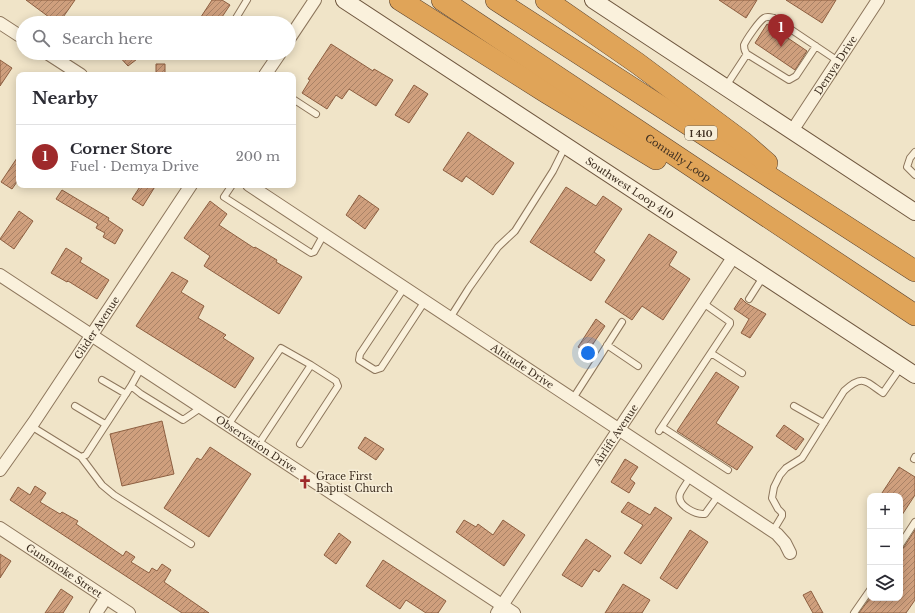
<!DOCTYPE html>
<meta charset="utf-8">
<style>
:root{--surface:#fff;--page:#f2f2f3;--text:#2b2b33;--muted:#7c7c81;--line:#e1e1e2;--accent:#9e2a2b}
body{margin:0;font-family:"Libre Baskerville",serif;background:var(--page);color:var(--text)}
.controls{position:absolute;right:12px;bottom:12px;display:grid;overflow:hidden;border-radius:8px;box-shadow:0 2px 10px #0003}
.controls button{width:36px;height:36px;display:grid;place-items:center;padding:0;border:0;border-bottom:1px solid var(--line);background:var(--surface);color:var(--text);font:20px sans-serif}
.you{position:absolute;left:588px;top:353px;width:14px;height:14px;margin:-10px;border:3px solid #fff;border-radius:50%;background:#1a73e8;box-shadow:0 0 0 6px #1a73e833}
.badge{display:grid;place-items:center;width:26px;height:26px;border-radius:50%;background:var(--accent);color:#fff;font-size:13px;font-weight:700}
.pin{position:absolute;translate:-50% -33px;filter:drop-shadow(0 1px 2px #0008)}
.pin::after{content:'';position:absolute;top:21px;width:14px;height:12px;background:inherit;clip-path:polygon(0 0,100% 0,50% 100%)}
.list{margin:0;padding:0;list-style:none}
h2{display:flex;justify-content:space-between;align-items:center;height:52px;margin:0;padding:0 16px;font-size:17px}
h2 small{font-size:13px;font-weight:400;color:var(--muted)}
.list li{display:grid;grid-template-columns:26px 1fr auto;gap:12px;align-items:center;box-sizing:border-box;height:64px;padding:0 16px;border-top:1px solid var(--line)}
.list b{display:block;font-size:15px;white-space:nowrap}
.list p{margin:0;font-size:13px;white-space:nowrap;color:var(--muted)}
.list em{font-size:13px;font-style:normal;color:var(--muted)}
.icon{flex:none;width:22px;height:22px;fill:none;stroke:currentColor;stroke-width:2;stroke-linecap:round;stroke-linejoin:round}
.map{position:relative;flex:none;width:915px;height:613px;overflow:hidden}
.search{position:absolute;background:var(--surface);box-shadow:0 2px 10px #0003;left:16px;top:16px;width:280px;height:44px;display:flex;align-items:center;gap:10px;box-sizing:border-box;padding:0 14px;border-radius:22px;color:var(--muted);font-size:15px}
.panel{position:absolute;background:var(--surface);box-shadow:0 2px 10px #0003;left:16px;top:72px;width:280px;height:116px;border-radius:8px}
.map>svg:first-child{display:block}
.building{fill:url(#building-hatch);stroke:#8d5f41}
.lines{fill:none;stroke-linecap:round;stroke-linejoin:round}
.lane-casing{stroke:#8d765c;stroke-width:8}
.street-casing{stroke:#8d765c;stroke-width:14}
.secondary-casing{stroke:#6f573f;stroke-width:18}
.highway-casing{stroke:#5b4430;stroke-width:22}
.lane{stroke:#faf1dc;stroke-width:6}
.street{stroke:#faf1dc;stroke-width:12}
.secondary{stroke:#faf1dc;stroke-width:16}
.highway{stroke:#e0a458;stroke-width:21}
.labels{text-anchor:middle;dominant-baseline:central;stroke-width:3;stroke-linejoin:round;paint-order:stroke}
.shield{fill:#f7eed8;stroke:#756857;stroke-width:1}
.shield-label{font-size:9px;font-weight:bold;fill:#3d2e20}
.street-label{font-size:10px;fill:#3d2e20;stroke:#f7eed8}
.poi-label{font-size:10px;fill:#3d2e20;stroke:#f7eed8;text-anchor:start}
</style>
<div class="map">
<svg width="915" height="613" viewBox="0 0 915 613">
<defs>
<pattern id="building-hatch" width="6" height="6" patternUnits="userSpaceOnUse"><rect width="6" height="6" fill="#cf9f7d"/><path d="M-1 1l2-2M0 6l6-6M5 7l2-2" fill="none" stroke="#a98266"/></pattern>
</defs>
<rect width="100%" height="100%" fill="#f0e4c8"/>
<!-- building -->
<path class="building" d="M26 0H75L59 23H57Z
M212 0H222L230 5 218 23H197Z
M719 0H757L746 18Z
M786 0H836L822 23Z
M767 24 807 51 795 70 755 43Z
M331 44 373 71 374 69 393 80 376 106 349 89 342 99 336 95 327 109 302 93 310 80 308 79Z
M116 53H145L128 66Z
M0 60 12 68 0 86Z
M156 64H165V75H156Z
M414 85 428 94 409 123 395 115Z
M468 132 514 163 493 195 466 176 462 182 443 170Z
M19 155V179L12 189 1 182Z
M141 185H156L143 206 132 199Z
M566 187 596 206 603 196 622 209 594 252 605 260 591 281 530 242Z
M62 190 109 218 108 220 123 230 115 244 103 237 105 233 96 228 98 224 56 199Z
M359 195 379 209 365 229 346 215Z
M210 201 227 214 219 225 254 248 255 247 277 260 276 262 302 277 279 314 204 266 210 256 184 238Z
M19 211 33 221 14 249 0 239Z
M649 234 677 252 669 265 690 279 663 320 642 306 632 320 605 302Z
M66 248 82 258 80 262 109 280 97 299 68 281 67 282 51 273Z
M172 272 188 281 181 292 204 306 198 318 226 335 223 338 254 358 235 388 136 326Z
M741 298 746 303 766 314 750 338 741 333 749 319 734 309Z
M596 319 605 326 587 353 578 347Z
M716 372 739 387 716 423 753 447 737 470 677 431Z
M162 421 174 474 122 486 110 434Z
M784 425 804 439 796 450 776 436Z
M365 437 384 449 376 460 358 448Z
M210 447 251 474 209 537 164 508 197 458 201 460Z
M625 459 638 467 630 479 635 483 629 493 611 482Z
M899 467 915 477V495L900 518V496H880Z
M35 486 46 493 40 502 60 514 62 512 78 521 76 524 123 556 126 551 135 557 131 562 149 573 152 568 157 571 162 564 171 570 164 582 209 613H182L10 500 18 487 30 495Z
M628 502 650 515 655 507 672 518 641 564 624 553 643 525 621 512Z
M464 520 476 527 478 524 493 535 503 520 525 535 504 566 456 532Z
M690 530 708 542 677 589 660 578Z
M915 530V600L906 613H859L870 598H900V551L904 547Z
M339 533 351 542 336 564 324 555Z
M586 539 611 556 599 572 594 569 582 587 562 575Z
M0 554 11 561 0 578Z
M383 560 446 601 438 613H426L406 600 400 609 366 586Z
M623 584 650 600 642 613H605Z
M61 589 73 597 63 613H45Z
M811 591 823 613H813L803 595Z"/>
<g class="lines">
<!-- lane casing -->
<g class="lane-casing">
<path id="lane" d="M233 23 247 0
M816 46 796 76 789 80 747 54C745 52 744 49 744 45 746 40 759 21 764 18 767 16 770 17 774 18L838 61
M265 53 275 59
M726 86 747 54
M293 99 316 114
M915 152 910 158 907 167 915 175
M232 185 224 197 311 253 314 252 324 234
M404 288 360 354 359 360 375 370 381 368 425 301
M749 299 763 277
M450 318 469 288 498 247 515 231 553 171 565 147
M607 345 638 366
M711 353 742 373
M141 368 131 386 141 394 183 420 202 407
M102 380 126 394
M572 400 622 322
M75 406 105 424
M794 406 824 423
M228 425 281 348 311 365 258 445
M31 426 81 457 86 455 131 386
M662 427 728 470
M659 431 730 324V322L703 303
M300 444 338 386 336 381 311 365
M81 457 102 485 114 495 191 544
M914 459 915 457
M690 477C687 483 682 489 680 494 676 506 697 515 705 514L718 496
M773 531 782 516V513L778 509 772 498 774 487 780 475 786 468 802 458 844 391C863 374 865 381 883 393L901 367
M900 545 915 522
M854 613 870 590"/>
</g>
<!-- street casing -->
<g class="street-casing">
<g id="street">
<path d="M0 23 23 38"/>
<path d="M289 39 315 0"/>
<path d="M47 53 81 75"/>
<path d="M265 75 280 53"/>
<path id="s1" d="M792 131 878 0"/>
<path id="s2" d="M249 185 777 534 785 543 790 553"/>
<path id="s3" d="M0 275 514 613"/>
<path id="s4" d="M0 470 34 422 191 185"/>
<path id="s5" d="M0 528 129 613"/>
<path d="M96 613 106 598"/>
<path id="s6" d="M497 613 734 256"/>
</g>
</g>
<!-- secondary casing -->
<g class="secondary-casing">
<g id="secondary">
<path id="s7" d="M344 0 915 375"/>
<path d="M593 0 915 212"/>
</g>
</g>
<!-- highway casing -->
<g class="highway-casing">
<g id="highway">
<path d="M400 0 547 93 656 159"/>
<path id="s8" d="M442 0C600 104 757 211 915 315"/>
<path d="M496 0 915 271"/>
<path d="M546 0 637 63 743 142 767 163"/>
</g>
</g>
<!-- lane -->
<use href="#lane" class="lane"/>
<!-- street -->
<use href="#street" class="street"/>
<!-- secondary -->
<use href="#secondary" class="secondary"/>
<!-- highway -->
<use href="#highway" class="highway"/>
</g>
<!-- icons -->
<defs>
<g id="church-bare" transform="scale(1.08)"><path d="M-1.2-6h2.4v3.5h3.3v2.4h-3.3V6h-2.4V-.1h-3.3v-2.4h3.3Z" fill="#9e2a2b" stroke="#f7eed8" stroke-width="2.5" paint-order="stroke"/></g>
</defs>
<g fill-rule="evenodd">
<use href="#church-bare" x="305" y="482"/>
</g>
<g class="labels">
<!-- shield labels -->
<rect class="shield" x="685" y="126" width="32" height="14" rx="3"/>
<g class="shield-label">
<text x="701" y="133">I 410</text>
</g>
<!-- street labels -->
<g class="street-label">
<text stroke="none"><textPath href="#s1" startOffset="79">Demya Drive</textPath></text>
<text stroke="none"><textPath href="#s8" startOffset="284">Connally Loop</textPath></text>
<text stroke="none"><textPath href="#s7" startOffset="342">Southwest Loop 410</textPath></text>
<text stroke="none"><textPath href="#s4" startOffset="172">Glider Avenue</textPath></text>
<text stroke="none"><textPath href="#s2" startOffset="328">Altitude Drive</textPath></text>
<text stroke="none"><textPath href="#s6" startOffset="214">Airlift Avenue</textPath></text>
<text stroke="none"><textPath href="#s3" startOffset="307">Observation Drive</textPath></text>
<text stroke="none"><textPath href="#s5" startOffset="77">Gunsmoke Street</textPath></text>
</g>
<!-- poi labels -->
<g class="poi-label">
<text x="316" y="476">Grace First<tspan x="316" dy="12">Baptist Church</tspan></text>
</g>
</g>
</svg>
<div class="controls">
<button>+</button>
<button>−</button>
<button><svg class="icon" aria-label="layers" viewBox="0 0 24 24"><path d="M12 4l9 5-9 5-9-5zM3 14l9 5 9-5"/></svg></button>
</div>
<div class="you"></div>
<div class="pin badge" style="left:781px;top:47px">1</div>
<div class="search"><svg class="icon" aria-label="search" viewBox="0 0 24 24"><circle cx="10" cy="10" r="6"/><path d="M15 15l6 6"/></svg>Search here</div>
<section class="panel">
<h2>Nearby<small></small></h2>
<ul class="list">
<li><span class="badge">1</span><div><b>Corner Store</b><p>Fuel · Demya Drive</p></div><em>200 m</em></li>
</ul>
</section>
</div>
